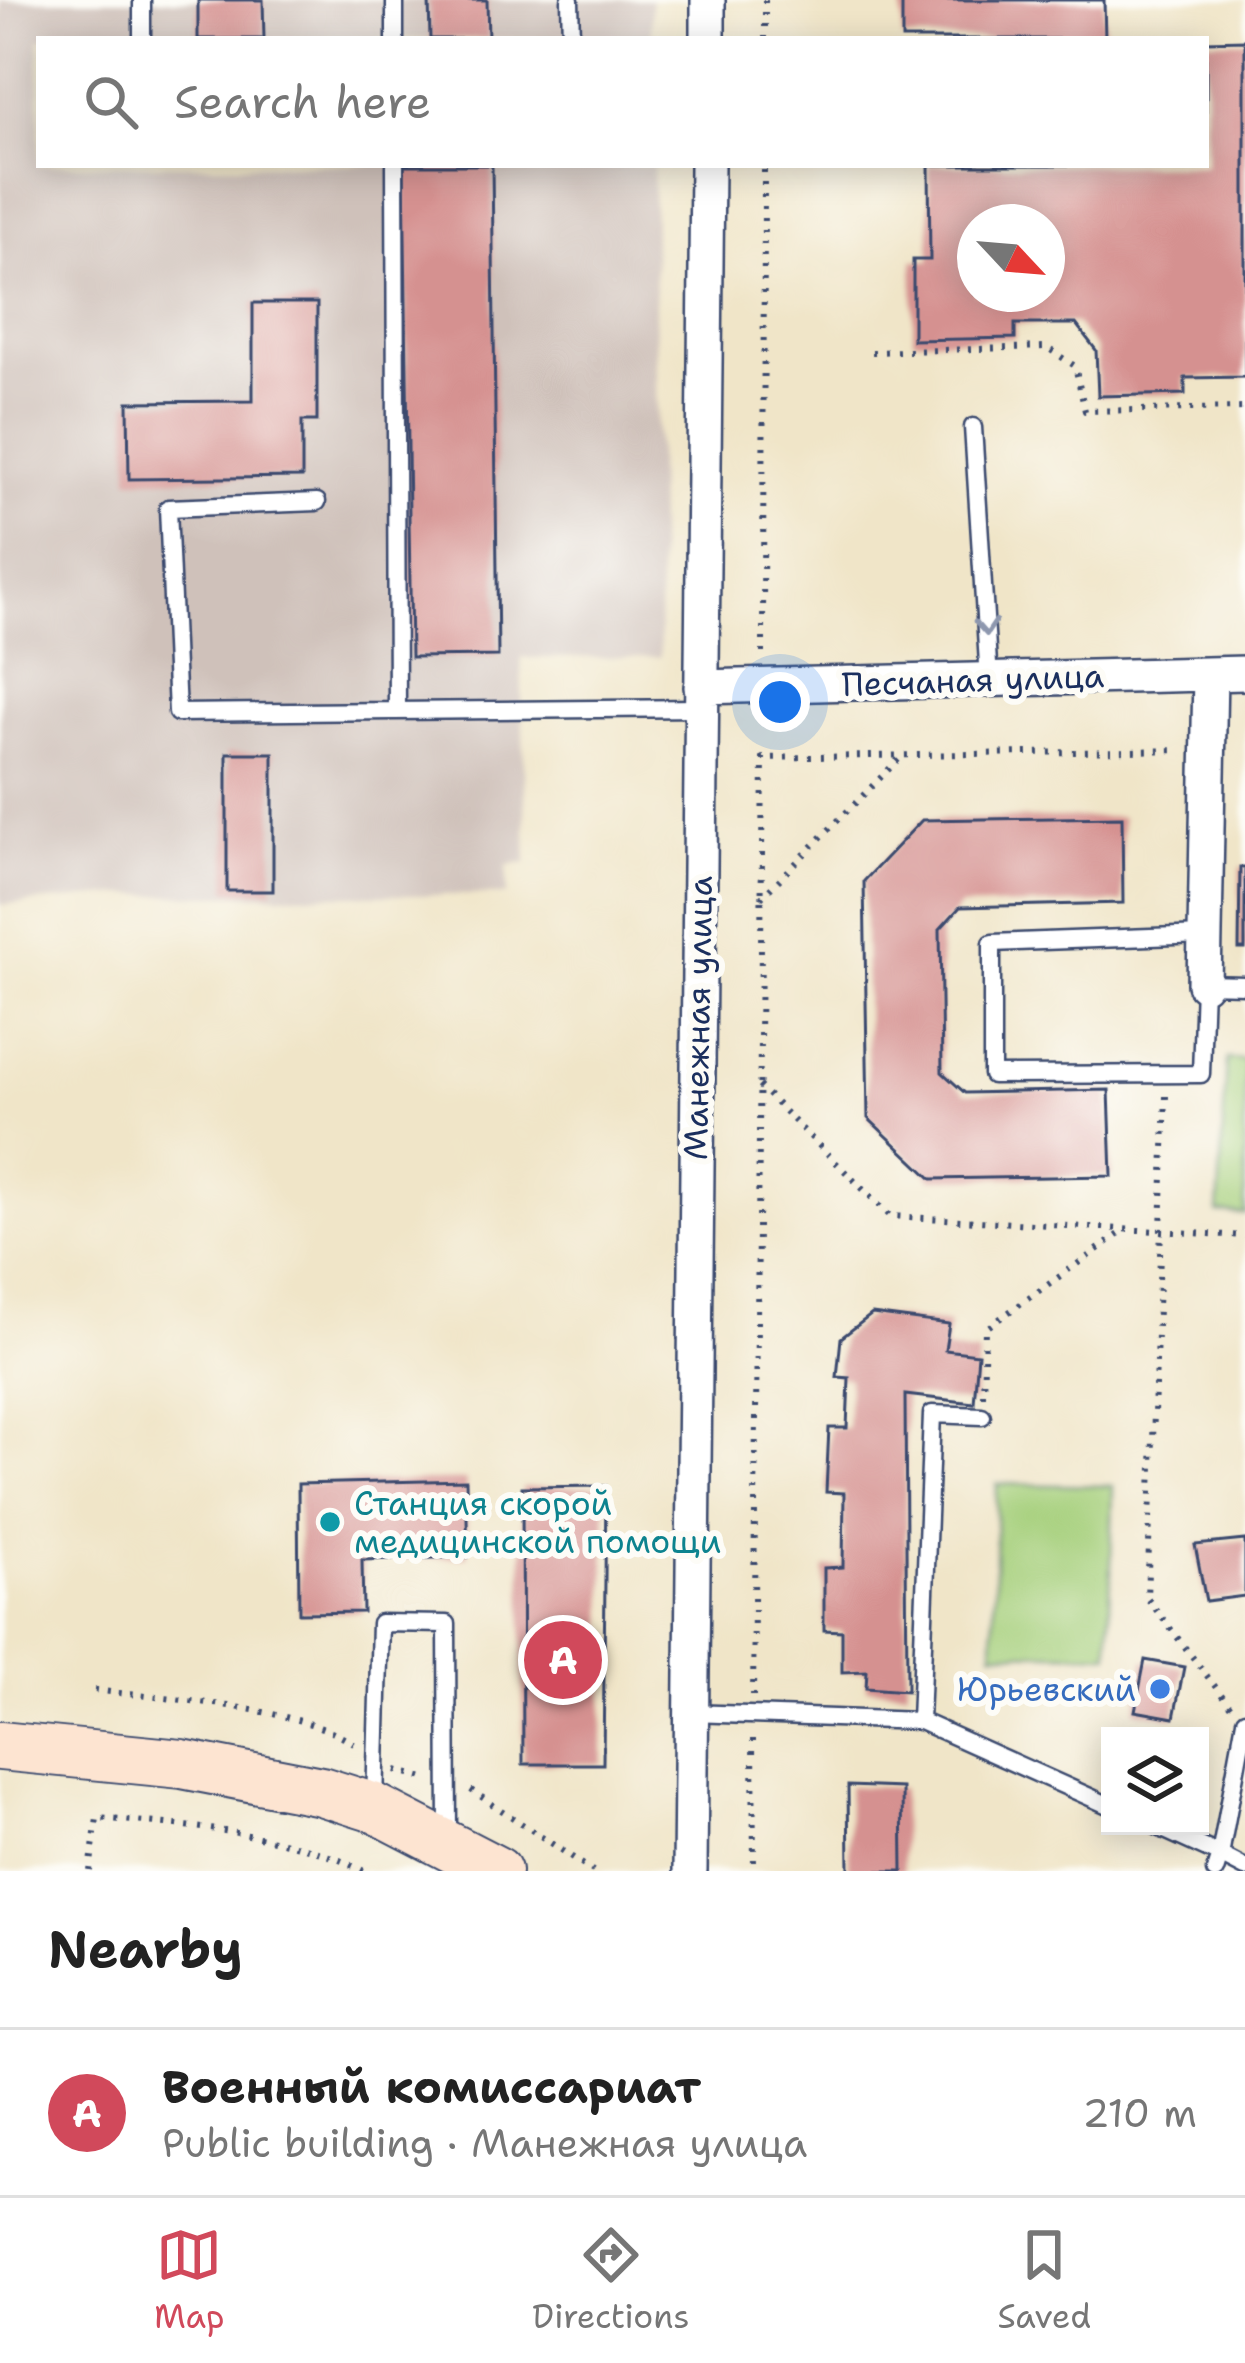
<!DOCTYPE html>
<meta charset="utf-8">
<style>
:root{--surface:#fff;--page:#f2f2f2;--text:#222;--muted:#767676;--line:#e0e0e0;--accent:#d1495b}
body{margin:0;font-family:"Shantell Sans",sans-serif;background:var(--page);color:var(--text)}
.controls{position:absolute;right:36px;bottom:36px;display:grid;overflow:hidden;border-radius:0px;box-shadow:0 6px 30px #0003}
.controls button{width:108px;height:108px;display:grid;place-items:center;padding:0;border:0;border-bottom:3px solid var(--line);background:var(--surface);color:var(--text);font:60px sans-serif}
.compass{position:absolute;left:957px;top:204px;width:108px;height:108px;border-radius:50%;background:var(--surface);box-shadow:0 6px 30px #0003;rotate:116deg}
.you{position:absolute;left:780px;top:702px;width:42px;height:42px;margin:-30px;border:9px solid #fff;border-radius:50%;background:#1a73e8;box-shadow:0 0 0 18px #1a73e833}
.badge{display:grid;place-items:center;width:78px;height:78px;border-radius:50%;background:var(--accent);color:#fff;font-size:39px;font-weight:700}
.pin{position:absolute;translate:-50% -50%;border:6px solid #fff;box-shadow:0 3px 12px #0006}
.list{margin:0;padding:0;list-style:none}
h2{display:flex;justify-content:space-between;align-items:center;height:156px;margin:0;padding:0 48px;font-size:51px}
h2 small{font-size:39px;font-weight:400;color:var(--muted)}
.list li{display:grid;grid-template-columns:78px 1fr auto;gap:36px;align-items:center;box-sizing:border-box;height:168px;padding:0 48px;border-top:3px solid var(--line)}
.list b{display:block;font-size:45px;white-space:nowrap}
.list p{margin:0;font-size:39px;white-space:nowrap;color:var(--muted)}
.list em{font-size:39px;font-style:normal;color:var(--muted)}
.icon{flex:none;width:66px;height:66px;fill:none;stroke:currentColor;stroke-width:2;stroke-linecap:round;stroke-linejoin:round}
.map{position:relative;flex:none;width:1245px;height:1871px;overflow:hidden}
.search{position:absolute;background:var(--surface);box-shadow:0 6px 30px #0003;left:36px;right:36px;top:36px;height:132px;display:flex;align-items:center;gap:30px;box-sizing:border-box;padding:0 42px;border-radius:0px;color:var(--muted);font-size:45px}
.sheet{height:324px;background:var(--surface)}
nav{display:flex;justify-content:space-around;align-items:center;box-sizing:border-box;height:168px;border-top:3px solid var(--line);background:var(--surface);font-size:33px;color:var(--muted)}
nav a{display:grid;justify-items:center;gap:6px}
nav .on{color:var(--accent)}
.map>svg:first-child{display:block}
.industrial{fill:#cfc1ba}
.green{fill:#a5cf7a;stroke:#607f6c;stroke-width:3}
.building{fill:#d59190;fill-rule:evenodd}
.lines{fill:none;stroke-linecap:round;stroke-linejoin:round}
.lane-casing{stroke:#3b4a6e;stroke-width:21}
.street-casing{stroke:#3b4a6e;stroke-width:38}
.secondary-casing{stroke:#3b4a6e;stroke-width:52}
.path{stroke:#3b4a6e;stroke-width:6;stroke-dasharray:3 9;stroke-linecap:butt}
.lane{stroke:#fff;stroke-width:16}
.street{stroke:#fff;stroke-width:33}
.secondary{stroke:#fde4d1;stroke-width:48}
.oneway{stroke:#8d97ae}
.culture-dot{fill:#0f9aa8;stroke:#fdfcf7;stroke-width:4.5}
.shop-dot{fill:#3f7fe0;stroke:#fdfcf7;stroke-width:4.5}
.labels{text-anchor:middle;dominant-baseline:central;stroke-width:12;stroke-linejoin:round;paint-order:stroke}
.street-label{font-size:33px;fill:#1b2f5e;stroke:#fdfcf7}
.culture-label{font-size:33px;fill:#0d838f;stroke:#fdfcf7;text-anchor:start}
.shop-label{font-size:33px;fill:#366cbe;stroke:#fdfcf7;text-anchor:end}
</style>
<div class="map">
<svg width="1245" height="1871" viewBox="0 0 1245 1871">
<rect width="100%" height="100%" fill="#fdfcf7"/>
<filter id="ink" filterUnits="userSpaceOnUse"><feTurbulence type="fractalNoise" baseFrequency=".00833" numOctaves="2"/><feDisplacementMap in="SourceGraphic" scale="24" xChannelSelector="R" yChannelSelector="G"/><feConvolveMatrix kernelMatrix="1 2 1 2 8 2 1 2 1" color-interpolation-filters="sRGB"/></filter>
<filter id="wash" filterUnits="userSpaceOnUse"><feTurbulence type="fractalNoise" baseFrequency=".004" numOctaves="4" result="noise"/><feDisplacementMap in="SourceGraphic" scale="48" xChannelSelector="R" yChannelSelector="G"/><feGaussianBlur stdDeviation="2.7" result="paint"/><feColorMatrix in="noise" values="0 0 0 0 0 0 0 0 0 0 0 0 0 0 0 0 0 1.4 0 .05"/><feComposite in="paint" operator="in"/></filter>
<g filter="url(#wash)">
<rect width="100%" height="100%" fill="#f0e5c8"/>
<!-- industrial -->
<path class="industrial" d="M0 0H651V39H39V165H653L660 657 521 658 527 863 507 865V895H123L0 905Z"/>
<!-- green -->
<path class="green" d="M1227 1059 1245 1060V1214L1218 1213Z
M997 1484 1113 1486 1109 1654 993 1652Z"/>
<g id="blocks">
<!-- building -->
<path class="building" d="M198 0H263L264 39H198Z
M429 0H487L488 39H430Z
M902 0H1104L1105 39H902Z
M1245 40V377L1185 378V394L1098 396 1096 350 1076 324H1015V338L913 340V260H930L929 165H1206V41ZM975 222H1047V294H975Z
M404 165H492L498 656 411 657Z
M253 303H317V421H302V477L129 479 128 402 253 401Z
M227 753H273V891H227Z
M1122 817 1123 903 960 907 940 929 942 1072 965 1093 1109 1090 1112 1176 932 1179 868 1118 864 881 922 820Z
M1240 867H1245V949H1239Z
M872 1314 949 1324 945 1350 978 1354 974 1403 905 1395 907 1691 866 1688 867 1671 842 1672V1631L824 1630V1568L843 1567 844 1493 826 1492 829 1428H847L849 1378 837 1377 841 1338Z
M466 1480 468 1557 362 1560 363 1612 299 1613 298 1484Z
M606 1486 603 1764H523L522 1487Z
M1245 1540V1596L1206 1601 1195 1545Z
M1145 1660 1184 1667 1174 1718 1135 1711Z
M848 1786 902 1788 903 1871H849Z"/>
</g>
</g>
<g filter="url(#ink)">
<use href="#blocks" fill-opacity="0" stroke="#3b4a6e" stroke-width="3"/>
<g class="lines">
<!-- lane casing -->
<g class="lane-casing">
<path id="lane" d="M142 0V39
M395 0V39
M570 0 571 39
M395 165 397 711
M973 427 989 680
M317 502 168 508 177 713 701 708
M1204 935 992 943V1075L1201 1074 1204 984 1245 985
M691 1713 920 1721 932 1414 982 1416
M1245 1720 1220 1855 1245 1868
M920 1721 1110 1806
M375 1804 380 1623 447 1624 448 1836
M1156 1826 1220 1855 1215 1871"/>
</g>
<!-- street casing -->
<g class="street-casing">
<path id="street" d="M708 39V0
M701 687 1245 673
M1204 984 1210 674
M690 1871 707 165"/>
</g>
<!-- secondary casing -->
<g class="secondary-casing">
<path id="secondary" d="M0 1746 182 1764 321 1791 375 1808 497 1871"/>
</g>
<!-- path -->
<path class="path" d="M765 39V0
M872 352 1046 347 1075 366 1085 411 1245 408
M763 653 764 165
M761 898 899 759
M759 1086 890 1216 1245 1236
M1166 1096 1147 1598 1231 1707
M983 1396 985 1329 1121 1233
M95 1690C167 1700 295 1705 354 1744
M753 1696 763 758 1180 750
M753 1739 754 1871
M396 1770 424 1778
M471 1790 593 1871
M90 1871 97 1818C183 1825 287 1832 364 1871"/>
<!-- lane -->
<use href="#lane" class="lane"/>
<!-- street -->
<use href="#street" class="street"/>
<!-- secondary -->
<use href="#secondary" class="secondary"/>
</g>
<!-- one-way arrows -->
<defs><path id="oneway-chevron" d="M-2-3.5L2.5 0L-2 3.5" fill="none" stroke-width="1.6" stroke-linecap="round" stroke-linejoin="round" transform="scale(3)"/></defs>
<use class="oneway" href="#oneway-chevron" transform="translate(986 627) rotate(86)"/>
</g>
<!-- markers -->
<circle class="culture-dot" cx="330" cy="1522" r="12"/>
<circle class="shop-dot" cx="1160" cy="1689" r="12"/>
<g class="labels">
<!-- street labels -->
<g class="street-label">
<text transform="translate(973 680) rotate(-2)">Песчаная улица</text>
<text transform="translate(698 1018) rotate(-89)">Манежная улица</text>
</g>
<!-- culture labels -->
<g class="culture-label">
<text x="354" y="1503">Станция скорой<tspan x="354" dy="38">медицинской помощи</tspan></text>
</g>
<!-- shop labels -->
<g class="shop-label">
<text x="1136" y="1689">Юрьевский</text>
</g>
</g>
</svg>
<div class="controls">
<button><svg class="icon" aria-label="layers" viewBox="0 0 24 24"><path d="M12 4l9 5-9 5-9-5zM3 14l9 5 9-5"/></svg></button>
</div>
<svg class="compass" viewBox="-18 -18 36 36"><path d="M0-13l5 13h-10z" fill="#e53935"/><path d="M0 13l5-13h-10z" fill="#767676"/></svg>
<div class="you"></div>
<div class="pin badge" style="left:563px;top:1660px">A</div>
<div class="search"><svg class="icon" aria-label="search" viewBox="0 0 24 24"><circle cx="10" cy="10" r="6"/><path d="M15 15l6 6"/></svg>Search here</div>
</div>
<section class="sheet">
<h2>Nearby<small></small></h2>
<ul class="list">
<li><span class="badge">A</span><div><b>Военный комиссариат</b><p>Public building · Манежная улица</p></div><em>210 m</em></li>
</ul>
</section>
<nav>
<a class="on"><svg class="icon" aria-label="map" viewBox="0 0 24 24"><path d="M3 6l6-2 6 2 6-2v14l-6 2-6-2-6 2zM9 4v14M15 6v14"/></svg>Map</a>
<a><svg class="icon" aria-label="directions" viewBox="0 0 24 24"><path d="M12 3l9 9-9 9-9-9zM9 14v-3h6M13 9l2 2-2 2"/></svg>Directions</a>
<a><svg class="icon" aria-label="saved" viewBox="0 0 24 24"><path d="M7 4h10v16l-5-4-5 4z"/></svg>Saved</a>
</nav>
